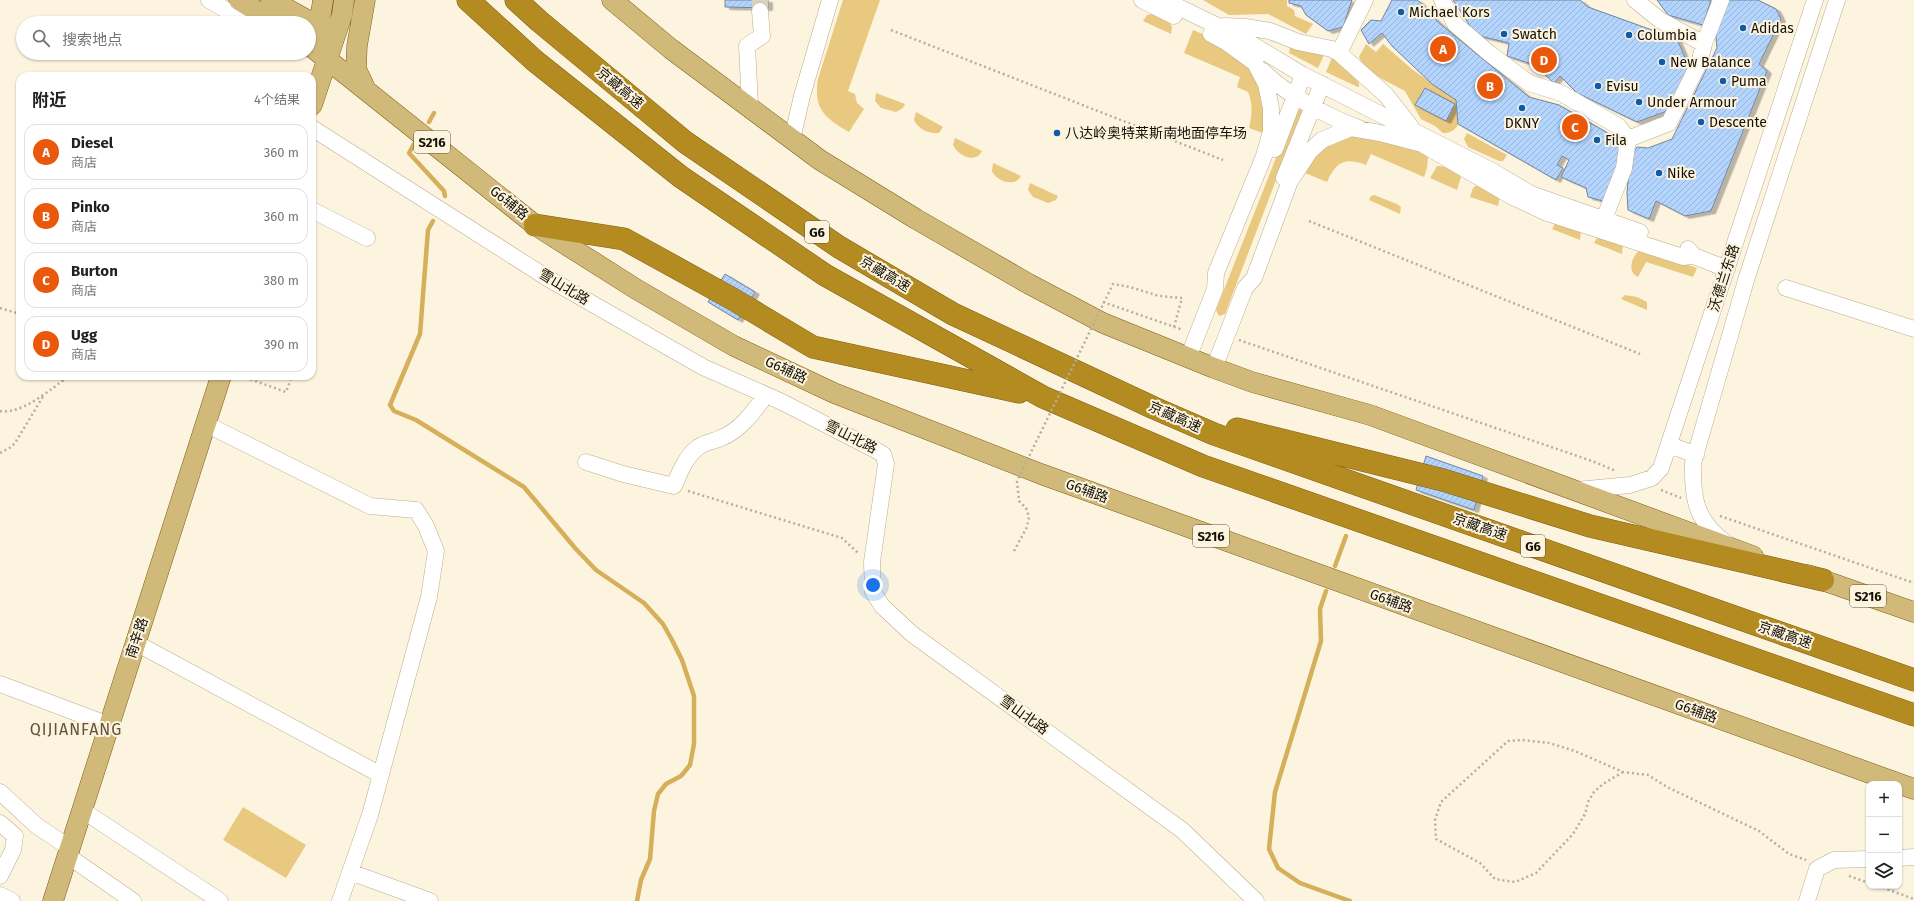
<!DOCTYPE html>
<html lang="zh">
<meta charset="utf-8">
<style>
:root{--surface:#fff;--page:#f6f6f6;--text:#202124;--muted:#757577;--line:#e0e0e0;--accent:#ea580c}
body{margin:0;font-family:"Fira Sans","Noto Sans SC",sans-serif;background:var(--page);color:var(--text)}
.controls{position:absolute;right:12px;bottom:12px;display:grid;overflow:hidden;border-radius:8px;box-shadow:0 1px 3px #0004}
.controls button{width:36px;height:36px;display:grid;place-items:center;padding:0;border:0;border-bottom:1px solid var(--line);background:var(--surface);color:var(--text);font:20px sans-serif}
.you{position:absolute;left:873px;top:585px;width:14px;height:14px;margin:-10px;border:3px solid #fff;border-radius:50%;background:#1a73e8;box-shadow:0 0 0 6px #1a73e833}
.badge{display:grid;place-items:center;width:26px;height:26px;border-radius:50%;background:var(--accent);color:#fff;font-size:13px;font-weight:700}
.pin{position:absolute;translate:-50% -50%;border:2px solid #fff;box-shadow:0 1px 4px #0006}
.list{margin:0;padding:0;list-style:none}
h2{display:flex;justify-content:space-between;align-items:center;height:52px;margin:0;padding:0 16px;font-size:17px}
h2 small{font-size:13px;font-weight:400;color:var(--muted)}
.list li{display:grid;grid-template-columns:26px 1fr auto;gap:12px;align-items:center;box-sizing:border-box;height:56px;margin:0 8px 8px;padding:0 8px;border:1px solid var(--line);border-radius:12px}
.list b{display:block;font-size:15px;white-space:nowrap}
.list p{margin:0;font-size:13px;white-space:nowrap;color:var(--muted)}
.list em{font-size:13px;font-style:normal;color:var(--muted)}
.icon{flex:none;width:22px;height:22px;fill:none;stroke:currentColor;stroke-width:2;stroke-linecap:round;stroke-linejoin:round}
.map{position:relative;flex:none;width:1914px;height:901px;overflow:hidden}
.search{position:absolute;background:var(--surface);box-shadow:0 1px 3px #0004;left:16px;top:16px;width:300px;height:44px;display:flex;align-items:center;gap:10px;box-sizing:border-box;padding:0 14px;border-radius:22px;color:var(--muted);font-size:15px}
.panel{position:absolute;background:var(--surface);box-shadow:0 1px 3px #0004;left:16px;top:72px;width:300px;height:308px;border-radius:12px}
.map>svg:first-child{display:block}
.green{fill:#e9c87f}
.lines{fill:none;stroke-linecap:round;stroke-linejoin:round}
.stream{stroke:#d5af59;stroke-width:4.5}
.building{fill:url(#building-hatch);stroke:#70859f;filter:url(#shadow)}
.minor-tunnel{stroke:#dad2bf;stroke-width:16;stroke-dasharray:16 8;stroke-linecap:butt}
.minor-casing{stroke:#bbac8d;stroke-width:17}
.major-casing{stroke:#7c6017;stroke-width:21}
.highway-casing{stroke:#7c6017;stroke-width:23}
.path{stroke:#b6ae9d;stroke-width:2.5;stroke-dasharray:2 3;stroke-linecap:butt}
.minor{stroke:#fff;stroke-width:16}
.major{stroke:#d1b97a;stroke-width:20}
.highway{stroke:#b38b21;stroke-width:22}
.path-bridge{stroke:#b6ae9d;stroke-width:2.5;stroke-dasharray:2 3;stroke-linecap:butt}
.poi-dot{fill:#0d5baa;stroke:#fdf4e0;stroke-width:1.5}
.labels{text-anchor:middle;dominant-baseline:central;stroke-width:4;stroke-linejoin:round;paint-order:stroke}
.shield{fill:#fdf4e0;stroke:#5b5447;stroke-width:1}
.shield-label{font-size:13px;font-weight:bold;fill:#151005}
.poi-label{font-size:14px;fill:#151005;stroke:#fdf4e0;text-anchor:start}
.street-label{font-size:14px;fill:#151005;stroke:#fdf4e0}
.quarter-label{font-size:16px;letter-spacing:1px;fill:#605337;stroke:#fdf4e0}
</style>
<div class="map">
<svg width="1914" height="901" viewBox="0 0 1914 901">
<defs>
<pattern id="building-hatch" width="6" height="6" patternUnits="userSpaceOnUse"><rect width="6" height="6" fill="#b3d4fd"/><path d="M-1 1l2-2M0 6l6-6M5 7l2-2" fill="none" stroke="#99b5d7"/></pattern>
<filter id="shadow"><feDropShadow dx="4.5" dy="2.5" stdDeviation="0" flood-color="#0004"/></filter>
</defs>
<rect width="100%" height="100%" fill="#fdf4e0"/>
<!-- green -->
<path class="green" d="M843 0H880L848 91 855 94 857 103 864 109 849 132C825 118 813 109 818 79Z
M1203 0H1287V6L1294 10 1295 16 1313 24 1306 34 1268 14 1229 15Z
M1153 14 1170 22 1172 27 1171 34 1143 21 1147 15Z
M1193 30 1216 40 1247 64 1265 96 1268 135 1249 128C1252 115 1253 104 1248 92L1237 87 1240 77 1184 53Z
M1366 44 1376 52 1383 44 1413 70 1456 100 1458 125C1454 131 1450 133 1443 133L1435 126 1421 119 1405 91 1382 79 1363 66 1359 57Z
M1290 47 1326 51 1318 68 1289 53Z
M1333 55 1359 83V87H1358L1326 72Z
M876 93 905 104 903 108 896 112 881 108 875 101Z
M1296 107 1303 109 1225 314 1219 316 1216 310Z
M916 112 943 127 939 133C929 134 918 129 914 120Z
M1467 133 1507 155 1503 161H1499L1468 147 1464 139Z
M1352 136C1378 137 1407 141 1428 157L1427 168 1424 177 1371 154 1366 165C1345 157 1336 162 1327 182L1305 173C1321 147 1323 143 1352 136Z
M955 138 982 151C976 164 958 156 953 145Z
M993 163 1021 176C1015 188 996 181 992 171Z
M1437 166C1444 165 1456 171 1461 177L1457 190 1430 178Z
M1030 183 1058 196 1056 200 1048 203 1033 197 1028 190Z
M1478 184 1500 197 1498 206 1470 197 1473 188Z
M1374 195 1397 204 1401 207 1400 214 1369 200 1371 196Z
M1556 222 1581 230 1580 240 1552 229Z
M1598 236 1623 244 1622 254 1594 243Z
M1640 250H1646L1697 268 1693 277 1646 262 1638 277C1627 272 1631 257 1640 250Z
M1625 295 1637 297 1647 302V310L1621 299Z
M243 807 306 845 286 878 223 840Z"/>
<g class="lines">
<!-- stream -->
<path class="stream" d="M429 122 434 113
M414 144 409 153 444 191 445 196
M433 221 428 230 420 334 390 405 394 411 416 420 524 487 575 548 596 570 644 603 663 624 672 640 682 660 694 696V744L690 765 681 776 666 784 658 794 654 811 650 859 641 880 637 901
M1335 566 1346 536
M1326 591 1320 609 1321 641 1275 792 1269 849 1278 868 1300 883 1350 901"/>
</g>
<!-- building -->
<path class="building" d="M725 0H768V8L725 7Z
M1289 0H1352L1343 27 1328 31 1306 15 1301 6 1289 3Z
M1392 0H1417L1420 2 1438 22 1529 97 1559 105 1606 132 1622 149 1615 175 1603 201 1588 197 1586 188 1561 177 1569 160 1562 156 1557 165 1563 168 1556 180 1458 124 1456 100 1432 84 1392 46 1382 33 1369 44 1361 30 1371 20 1381 21Z
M1453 0H1580L1588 7 1677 39 1689 67 1667 111 1637 122 1577 93 1560 76 1554 83 1534 65 1507 56 1509 43 1476 35Z
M1657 0H1711L1703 25 1668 15Z
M1729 0H1758L1776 9 1781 19 1759 64 1767 71 1711 211 1685 216 1656 201 1649 219 1628 210 1627 193 1630 158 1637 147 1648 148 1672 139 1717 48 1715 28Z
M1425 88 1455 104 1446 121 1415 105Z
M725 274 755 292 738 320 708 302Z
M1426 456 1483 476 1474 510 1416 490Z"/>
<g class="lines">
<!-- minor-tunnel -->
<path class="minor-tunnel" d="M760 11V0"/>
<!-- minor casing -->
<g class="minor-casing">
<path id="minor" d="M209 0 238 17 264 15
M1142 0 1174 16
M1164 0 1238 36 1303 75 1492 171 1531 194 1640 232
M1442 0 1455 24 1489 53 1529 83 1561 93 1618 126 1628 139 1624 168 1604 219
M1224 26 1245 27 1270 31 1298 42 1332 49 1339 53 1386 95 1411 127
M1704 44 1721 0
M1339 53 1365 0
M1263 71C1282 92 1332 119 1359 128
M750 106 747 46 762 36 760 11
M312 128 549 279 703 367 782 402 883 454 886 464 872 562 873 592 882 606 912 634 1182 830 1256 901
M792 139 802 96 830 0
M1628 139 1669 123 1699 63 1704 44 1660 20 1635 0
M1275 149 1303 75
M1284 178 1322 84
M312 210 367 238
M1688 249 1694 256 1727 269
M1786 288 1914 329
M1188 358 1215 289 1216 273 1264 156 1271 131V108L1266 84 1255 63 1226 42 1211 34
M1214 368 1245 288 1254 278 1290 181 1299 168 1310 151 1322 140 1351 128 1380 133 1422 144 1511 196 1547 213 1683 257 1694 256
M206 424 370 506 416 510 426 526 436 551 429 597 370 815 340 901
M1670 445 1696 455
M586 462 623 474 674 486C679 474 685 458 696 449 703 442 713 442 721 438 741 430 754 411 766 395
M1577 490 1630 485 1652 478 1661 468 1815 0
M1726 543C1696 521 1692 499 1693 463L1747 277 1837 0
M136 643 381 775
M0 684 109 725
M0 792 37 826 70 848
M82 810 220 901
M0 823 15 836 13 850 0 876
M68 856 133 901
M1899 858 1914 857
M350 872 430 901
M0 895 12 901
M1807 901 1817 869 1834 860 1869 859"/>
</g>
<!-- major casing -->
<g class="major-casing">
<path id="major" d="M239 0 276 23
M271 0 318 26 327 60
M365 0 357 46 356 69 365 88
M612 0 671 49 820 160 916 219 1029 284 1103 323 1214 368 1252 382 1370 415 1753 556
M317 39 323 0
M309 45 535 225 636 289 734 346 834 393 1041 474 1914 789
M312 105 342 15 344 0
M1808 575 1914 612
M53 901 221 376"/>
</g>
<!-- highway casing -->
<g class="highway-casing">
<path id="highway" d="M468 0 535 61 681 177 825 275 1043 397 1203 466 1914 715
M516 0 539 21 685 142 839 247 953 314 1154 408 1214 434 1914 680
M535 225 624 239 731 298 813 347 1019 392
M1237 429 1443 480 1590 526 1823 580"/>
</g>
<!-- path -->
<path class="path" d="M891 30 1223 160
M1309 221 1640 354
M1103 302 1183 330
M0 308 20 314
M312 320 314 321 312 327
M1174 327 1182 298
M1239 340 1592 461 1616 471
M241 376 286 392 292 376
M0 411C22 415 52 388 69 376
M0 453 11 447 15 443 44 395
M1661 490 1681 498
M688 491 842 538 858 553
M1720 516 1914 583
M1623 772 1603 784 1594 792 1588 802 1585 814 1573 834 1536 873 1515 882 1495 879 1480 863 1436 839 1435 820 1441 802 1508 741 1522 740 1549 743 1575 751 1623 772 1648 775 1667 787 1759 831 1789 854 1806 860
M1849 876 1869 883
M1878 886 1914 899"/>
<!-- minor -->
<use href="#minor" class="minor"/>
<!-- major -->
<use href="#major" class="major"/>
<!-- highway -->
<use href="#highway" class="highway"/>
<!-- path-bridge -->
<path class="path-bridge" d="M1014 551 1027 527 1029 517 1026 508 1019 501 1017 481 1113 284 1130 287 1159 296 1182 298"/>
</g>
<!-- markers -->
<g class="poi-dot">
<circle cx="1401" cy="12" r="4"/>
<circle cx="1743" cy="28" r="4"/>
<circle cx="1504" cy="34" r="4"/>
<circle cx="1629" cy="35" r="4"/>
<circle cx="1662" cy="62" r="4"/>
<circle cx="1723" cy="81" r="4"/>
<circle cx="1598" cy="86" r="4"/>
<circle cx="1639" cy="102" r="4"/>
<circle cx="1522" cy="108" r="4"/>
<circle cx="1701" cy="122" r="4"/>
<circle cx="1057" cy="133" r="4"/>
<circle cx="1597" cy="140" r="4"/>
<circle cx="1659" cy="173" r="4"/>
</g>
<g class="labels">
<!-- shield labels -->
<g class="shield">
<rect x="414" y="131" width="36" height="22" rx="3"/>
<rect x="805" y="221" width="24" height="22" rx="3"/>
<rect x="1193" y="525" width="36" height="22" rx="3"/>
<rect x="1521" y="535" width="24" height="22" rx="3"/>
<rect x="1850" y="585" width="36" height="22" rx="3"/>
</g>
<g class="shield-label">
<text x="432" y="142">S216</text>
<text x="817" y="232">G6</text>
<text x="1211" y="536">S216</text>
<text x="1533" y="546">G6</text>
<text x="1868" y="596">S216</text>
</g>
<!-- poi labels -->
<g class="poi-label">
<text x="1409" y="12">Michael Kors</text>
<text x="1751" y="28">Adidas</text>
<text x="1512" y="34">Swatch</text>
<text x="1637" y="35">Columbia</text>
<text x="1670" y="62">New Balance</text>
<text x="1731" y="81">Puma</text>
<text x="1606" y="86">Evisu</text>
<text x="1647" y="102">Under Armour</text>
<text x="1709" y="122">Descente</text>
<text x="1522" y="123" text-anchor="middle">DKNY</text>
<text x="1065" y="133">八达岭奥特莱斯南地面停车场</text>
<text x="1605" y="140">Fila</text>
<text x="1667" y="173">Nike</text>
</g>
<!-- street labels -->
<g class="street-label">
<text transform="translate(620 88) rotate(40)">京藏高速</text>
<text transform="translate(509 203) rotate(39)">G6辅路</text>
<text transform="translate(885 274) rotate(31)">京藏高速</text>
<text transform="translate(1724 278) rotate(-72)">沃德兰东路</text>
<text transform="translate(564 287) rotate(31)">雪山北路</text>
<text transform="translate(786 370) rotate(25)">G6辅路</text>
<text transform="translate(1175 417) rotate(24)">京藏高速</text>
<text transform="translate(851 437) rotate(27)">雪山北路</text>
<text transform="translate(1087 491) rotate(20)">G6辅路</text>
<text transform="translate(1480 527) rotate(19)">京藏高速</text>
<text transform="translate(1391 601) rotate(20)">G6辅路</text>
<text transform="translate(1785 635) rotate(19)">京藏高速</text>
<text transform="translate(137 638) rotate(-72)">南辛路</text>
<text transform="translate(1696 711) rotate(20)">G6辅路</text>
<text transform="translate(1024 715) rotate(36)">雪山北路</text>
</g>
<!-- quarter labels -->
<g class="quarter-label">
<text x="76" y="729">QIJIANFANG</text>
</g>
</g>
</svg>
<div class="controls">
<button>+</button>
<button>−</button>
<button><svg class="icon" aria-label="layers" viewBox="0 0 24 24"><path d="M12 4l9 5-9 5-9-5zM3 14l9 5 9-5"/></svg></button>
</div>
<div class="you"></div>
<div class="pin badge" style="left:1443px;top:49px">A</div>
<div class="pin badge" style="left:1490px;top:86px">B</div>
<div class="pin badge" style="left:1575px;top:127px">C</div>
<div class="pin badge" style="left:1544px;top:60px">D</div>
<div class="search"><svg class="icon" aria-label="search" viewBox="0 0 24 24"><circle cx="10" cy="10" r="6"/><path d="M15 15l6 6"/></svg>搜索地点</div>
<section class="panel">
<h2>附近<small>4个结果</small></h2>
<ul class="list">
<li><span class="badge">A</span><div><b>Diesel</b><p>商店</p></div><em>360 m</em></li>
<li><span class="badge">B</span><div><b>Pinko</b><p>商店</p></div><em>360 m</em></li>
<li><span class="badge">C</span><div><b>Burton</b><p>商店</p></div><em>380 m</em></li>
<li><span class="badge">D</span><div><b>Ugg</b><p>商店</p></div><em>390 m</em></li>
</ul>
</section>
</div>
